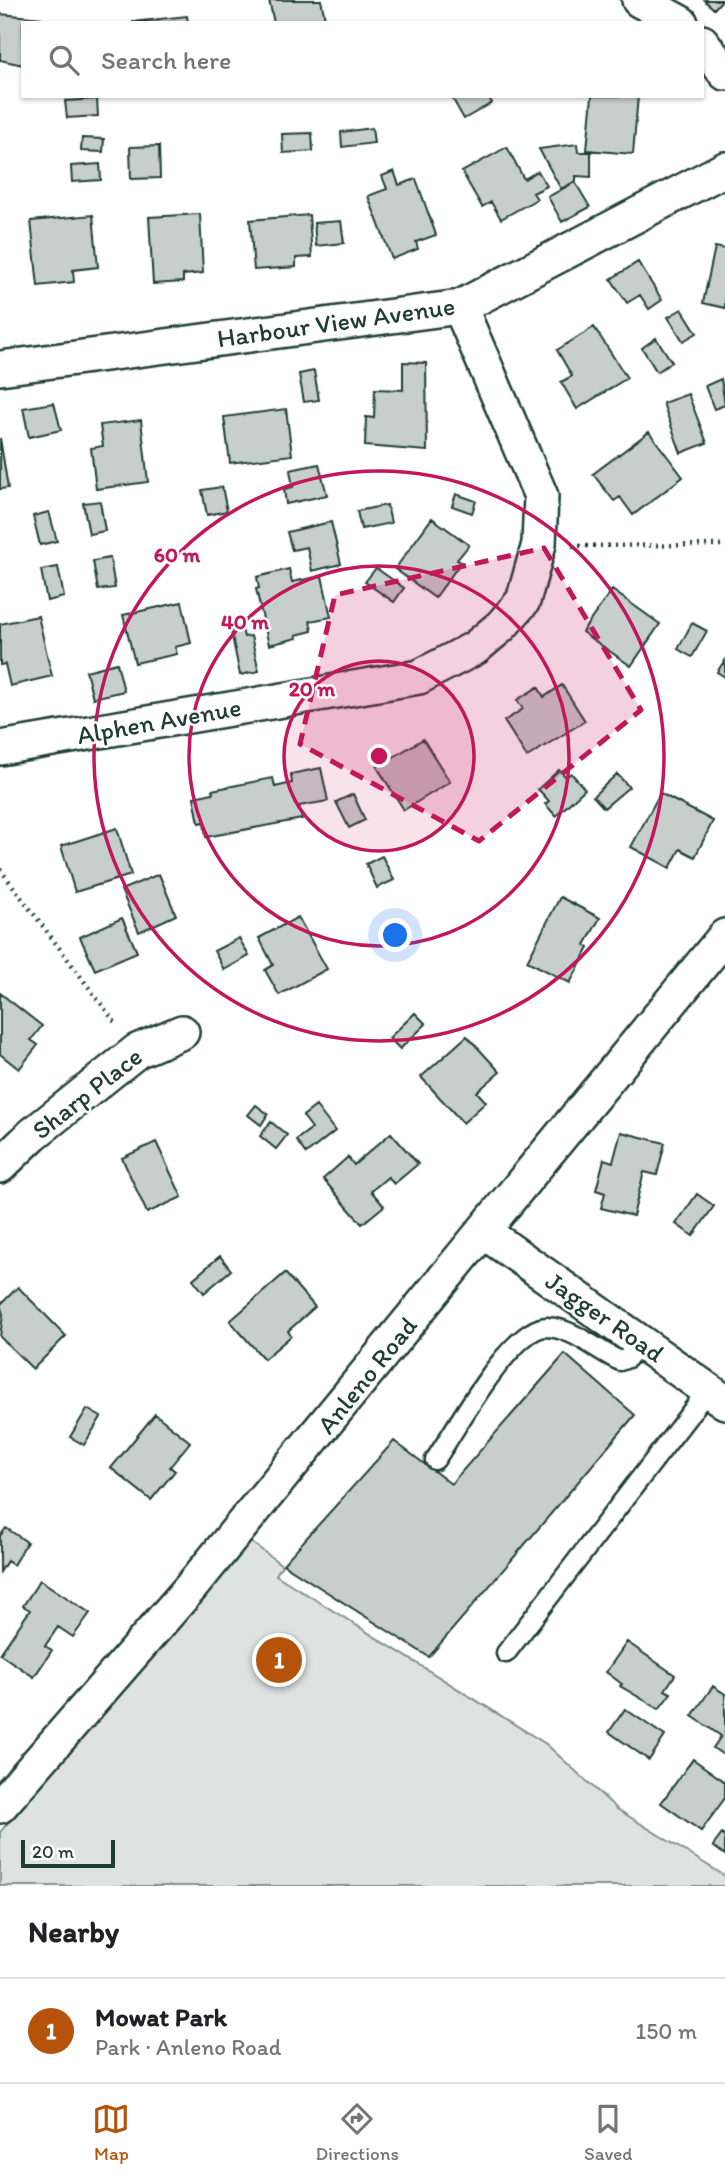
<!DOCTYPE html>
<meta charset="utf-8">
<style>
:root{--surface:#fff;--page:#f6f6f6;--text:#202124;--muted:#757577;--line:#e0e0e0;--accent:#b45309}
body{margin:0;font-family:Itim,sans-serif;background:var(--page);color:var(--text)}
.scale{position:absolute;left:21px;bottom:18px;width:94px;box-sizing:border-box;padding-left:7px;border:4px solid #1f3d34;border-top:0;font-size:19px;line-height:24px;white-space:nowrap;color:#1f3d34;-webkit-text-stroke:5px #fff;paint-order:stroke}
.you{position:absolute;left:396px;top:936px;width:24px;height:24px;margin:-18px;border:5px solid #fff;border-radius:50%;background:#1a73e8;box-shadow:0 0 0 10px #1a73e833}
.badge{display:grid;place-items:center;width:46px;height:46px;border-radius:50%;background:var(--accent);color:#fff;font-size:23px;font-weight:700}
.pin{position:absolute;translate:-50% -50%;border:4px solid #fff;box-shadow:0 2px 7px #0006}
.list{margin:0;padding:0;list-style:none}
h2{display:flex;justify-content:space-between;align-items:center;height:91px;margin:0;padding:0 28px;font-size:30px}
h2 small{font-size:23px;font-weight:400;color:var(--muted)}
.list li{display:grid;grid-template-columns:46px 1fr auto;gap:21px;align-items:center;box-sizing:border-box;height:105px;padding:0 28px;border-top:2px solid var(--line)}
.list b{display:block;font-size:26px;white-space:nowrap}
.list p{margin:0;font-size:23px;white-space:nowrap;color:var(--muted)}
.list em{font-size:23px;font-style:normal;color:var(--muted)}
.icon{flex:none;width:38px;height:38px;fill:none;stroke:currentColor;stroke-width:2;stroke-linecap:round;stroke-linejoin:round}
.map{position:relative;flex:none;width:725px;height:1886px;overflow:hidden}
.search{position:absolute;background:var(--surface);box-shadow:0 2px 5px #0004;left:21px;right:21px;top:21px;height:77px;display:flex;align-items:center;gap:18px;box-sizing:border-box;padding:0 24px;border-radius:0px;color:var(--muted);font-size:26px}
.sheet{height:196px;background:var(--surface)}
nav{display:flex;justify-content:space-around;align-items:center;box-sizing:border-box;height:98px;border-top:2px solid var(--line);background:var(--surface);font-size:19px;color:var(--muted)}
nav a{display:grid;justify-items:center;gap:4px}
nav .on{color:var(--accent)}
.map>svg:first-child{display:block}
.green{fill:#dee3e2;stroke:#7e908b;stroke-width:2}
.building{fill:#c7cfcc;stroke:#1f3d34;stroke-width:2}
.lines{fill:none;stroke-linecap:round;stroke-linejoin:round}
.service-casing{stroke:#1f3d34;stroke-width:23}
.minor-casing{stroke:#1f3d34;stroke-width:38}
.path{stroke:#1f3d34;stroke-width:4.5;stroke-dasharray:2 5;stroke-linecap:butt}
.service{stroke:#fff;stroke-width:18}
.minor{stroke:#fff;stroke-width:33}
.marked{fill:#c2185b;fill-opacity:0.2;stroke:#c2185b;stroke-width:5;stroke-dasharray:14 9;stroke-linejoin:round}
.ring{fill:none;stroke:#c2185b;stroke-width:3.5}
.labels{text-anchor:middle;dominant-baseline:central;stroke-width:5;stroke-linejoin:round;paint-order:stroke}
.street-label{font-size:26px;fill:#1f3d34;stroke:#fff}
.centre{fill:#c2185b;stroke:#fff;stroke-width:3.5}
.ring-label{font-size:21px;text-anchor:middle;font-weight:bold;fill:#c2185b;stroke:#fff;stroke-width:5;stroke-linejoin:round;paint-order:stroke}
</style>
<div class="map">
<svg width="725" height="1886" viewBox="0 0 725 1886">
<rect width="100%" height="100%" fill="#fff"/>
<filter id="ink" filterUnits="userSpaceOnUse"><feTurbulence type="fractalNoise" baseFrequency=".0143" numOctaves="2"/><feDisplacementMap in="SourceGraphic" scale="14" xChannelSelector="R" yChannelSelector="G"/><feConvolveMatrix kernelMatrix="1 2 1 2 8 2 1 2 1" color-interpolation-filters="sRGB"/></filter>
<g filter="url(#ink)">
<!-- green -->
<path class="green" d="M248 1540 282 1565 276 1575 546 1744 617 1809 725 1876V1886H0V1832Z"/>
<!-- building -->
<path class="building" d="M269 0H321L326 23H274Z
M704 0H722L714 9Z
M0 14 41 18V23H23V65L0 60Z
M187 16 188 23 132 22Z
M451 96H488L492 103 464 119Z
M592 96H638L633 154 587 150Z
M97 99 98 116 67 118 65 101Z
M372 128 374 143 342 147 341 132Z
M312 133 313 151 283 153 282 134Z
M82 138 104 139 103 152 81 151Z
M577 144 578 152H591V177L576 176V181L561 189 539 149Z
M159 146 160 178 131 179 130 147Z
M507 147 524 179 538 171 547 186 533 193 537 199 501 219 491 202 482 207 462 172Z
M100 164 101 180 72 182 71 166Z
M394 171 399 185 416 179 436 235 416 242 418 249 392 259 368 196 387 189 382 176Z
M575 182 590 207 562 222 548 197Z
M200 214 203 273 183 275V282L153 284 149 217Z
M93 215 98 267 73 270 74 282 38 286 31 221Z
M309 215 312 257 296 258V267L254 270 250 220Z
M341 221 344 243 316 246 314 223Z
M715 247 725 249V308L703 303Z
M638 262 662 300 649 309 640 295 627 303 611 279Z
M682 309 697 333 683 341 668 317Z
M594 327 627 378 577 409 561 382 572 376 557 350Z
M656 338 672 362 657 372 642 348Z
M403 362 426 363 427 451 365 446 366 417 374 418 375 389 403 390Z
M314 371 319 400 304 402 299 374Z
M721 379 725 405 714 409 705 386Z
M688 394 707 443 681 453 663 403Z
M54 403 61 430 29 437 23 408Z
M286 409 292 455 230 463 224 417Z
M141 420 148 482 96 489 91 448 103 446 100 425Z
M649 432 683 477 633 515 620 497 614 501 593 474Z
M0 438 8 488 0 489Z
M319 464 327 495 286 504 284 489 293 487 290 470Z
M222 487 227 511 207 515 202 490Z
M456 494 476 501 472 513 452 506Z
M100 501 105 531 89 534 83 503Z
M387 505 391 523 361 529 357 511Z
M49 512 57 541 40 545 33 516Z
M432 518 469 545 457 560 461 562 435 598 395 569Z
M331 522 341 564 312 571 307 547 292 550 287 532Z
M110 558 115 588 98 590 93 561Z
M58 567 64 597 47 601 41 570Z
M376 568 404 588 394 602 365 582Z
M289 569 292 582 322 576 331 617 310 621 312 631 296 635 297 638 269 645 256 589 259 588 257 577Z
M612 590 660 624 631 666 582 632Z
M182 602 191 643 175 647 177 654 135 663 123 615Z
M38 616 52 676 10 686 5 664 0 665V624Z
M692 623 707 631 692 657 678 649Z
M242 629 244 637 251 636 259 671 240 675 231 631Z
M725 660V677L717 672Z
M117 663 124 691 93 698 86 671Z
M562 685 585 721 527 757 504 721 523 709 517 700 538 687 544 697Z
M423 739 450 782 404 810 377 767Z
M321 768 328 801 299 806 302 819 206 837 204 822 199 823 194 797 213 793 212 790 273 778 275 787 292 783 291 774Z
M559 770 566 777 571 773 585 789 556 816 545 804 549 801 538 789Z
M617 774 629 787 604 808 593 796Z
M660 793 713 821 695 857 680 849 670 868 631 847Z
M353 794 365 820 349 828 336 802Z
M117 828 131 875 75 892 61 846Z
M382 856 394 880 377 888 366 864Z
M159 874 176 915 139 932 121 890Z
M560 897 600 918 585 945 589 948 570 983 527 961Z
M298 917 327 969 279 995 265 970 273 965 259 938Z
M122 918 137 952 95 970 80 937Z
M239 938 249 956 224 970 214 951Z
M0 993 42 1026 31 1040 38 1045 19 1069 0 1054Z
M415 1013 426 1024 400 1049 389 1038Z
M467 1036 500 1072 477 1092 486 1102 463 1123 421 1077Z
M256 1105 268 1114 261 1125 248 1115Z
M316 1106 335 1131 306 1154 296 1140 312 1128 303 1116Z
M271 1122 287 1135 276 1149 260 1136Z
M621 1132 665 1143 657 1175 644 1172 633 1216 601 1208 605 1193 596 1190 604 1159 613 1162Z
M391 1133 418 1164 394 1184 388 1177 371 1191 384 1206 362 1224 323 1179 348 1157 354 1165Z
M156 1142 182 1197 147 1213 122 1158Z
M697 1194 714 1206 693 1236 676 1224Z
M220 1256 231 1270 204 1293 193 1279Z
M285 1273 315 1307 288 1331 291 1336 264 1359 230 1321Z
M18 1287 66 1336 33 1369 0 1337 3 1314 0 1305Z
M565 1354 635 1415 429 1657 283 1564 394 1441 451 1484Z
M87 1409 101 1417 84 1445 70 1437Z
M155 1414 190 1442 170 1467 175 1471 151 1500 111 1468Z
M6 1528 27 1542 13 1565 7 1561 0 1572V1536Z
M40 1580 90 1613 73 1637 58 1627 45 1646 52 1650 34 1677 0 1654 30 1610 23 1606Z
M627 1642 675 1675 665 1690 671 1693 659 1709 620 1686 622 1684 606 1672Z
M713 1686 725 1694V1756L713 1748 721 1736 692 1716Z
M625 1709 665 1736 649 1760 609 1732Z
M693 1759 725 1782V1798L701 1831 661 1803Z
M722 1834 725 1837V1855L713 1846Z"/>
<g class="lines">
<!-- service casing -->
<g class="service-casing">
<path id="service" d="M435 1460C455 1431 511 1327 547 1327 573 1328 598 1351 620 1361L628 1358 638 1341
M506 1653 708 1390"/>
</g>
<!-- minor casing -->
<g class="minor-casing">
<path id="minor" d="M639 0 681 23
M702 42 725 73
M0 368 460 307 725 169
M0 748 419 677 475 648 501 626 523 601 539 544 541 496 460 307
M0 1166 32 1135 137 1051 182 1032
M484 1232 725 1402
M0 1806 191 1587 725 936"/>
</g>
<!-- path -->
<path class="path" d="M572 546 725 545
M0 869 117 1025"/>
<!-- service -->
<use href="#service" class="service"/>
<!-- minor -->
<use href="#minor" class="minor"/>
</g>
</g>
<!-- marked area -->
<path class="marked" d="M544 548 641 710 479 841 300 744 335 595Z"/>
<!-- distance rings -->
<circle cx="379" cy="756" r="95" fill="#c2185b" fill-opacity=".12"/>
<g class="ring">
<circle cx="379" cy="756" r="95"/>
<circle cx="379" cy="756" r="190"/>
<circle cx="379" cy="756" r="285"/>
</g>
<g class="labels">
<!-- street labels -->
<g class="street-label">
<text transform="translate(336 322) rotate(-8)">Harbour View Avenue</text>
<text transform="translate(159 721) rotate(-10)">Alphen Avenue</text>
<text transform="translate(87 1093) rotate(-38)">Sharp Place</text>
<text transform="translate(605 1317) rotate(35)">Jagger Road</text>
<text transform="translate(367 1375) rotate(-51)">Anleno Road</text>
</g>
</g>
<circle cx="379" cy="756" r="10" class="centre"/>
<g class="ring-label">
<text x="177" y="562">60 m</text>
<text x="245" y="629">40 m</text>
<text x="312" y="696">20 m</text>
</g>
</svg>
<div class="scale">20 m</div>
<div class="you"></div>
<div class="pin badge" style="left:279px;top:1660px">1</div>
<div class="search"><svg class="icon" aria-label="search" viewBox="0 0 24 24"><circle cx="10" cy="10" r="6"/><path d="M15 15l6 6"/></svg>Search here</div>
</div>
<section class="sheet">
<h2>Nearby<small></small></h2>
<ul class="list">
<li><span class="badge">1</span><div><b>Mowat Park</b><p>Park · Anleno Road</p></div><em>150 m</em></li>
</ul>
</section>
<nav>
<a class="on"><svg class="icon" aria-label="map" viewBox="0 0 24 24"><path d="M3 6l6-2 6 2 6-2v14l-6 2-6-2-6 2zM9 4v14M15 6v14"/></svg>Map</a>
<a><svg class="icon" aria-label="directions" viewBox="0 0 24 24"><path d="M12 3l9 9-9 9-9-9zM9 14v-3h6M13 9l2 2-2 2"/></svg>Directions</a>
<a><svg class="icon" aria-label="saved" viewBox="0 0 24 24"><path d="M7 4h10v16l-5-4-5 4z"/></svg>Saved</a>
</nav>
